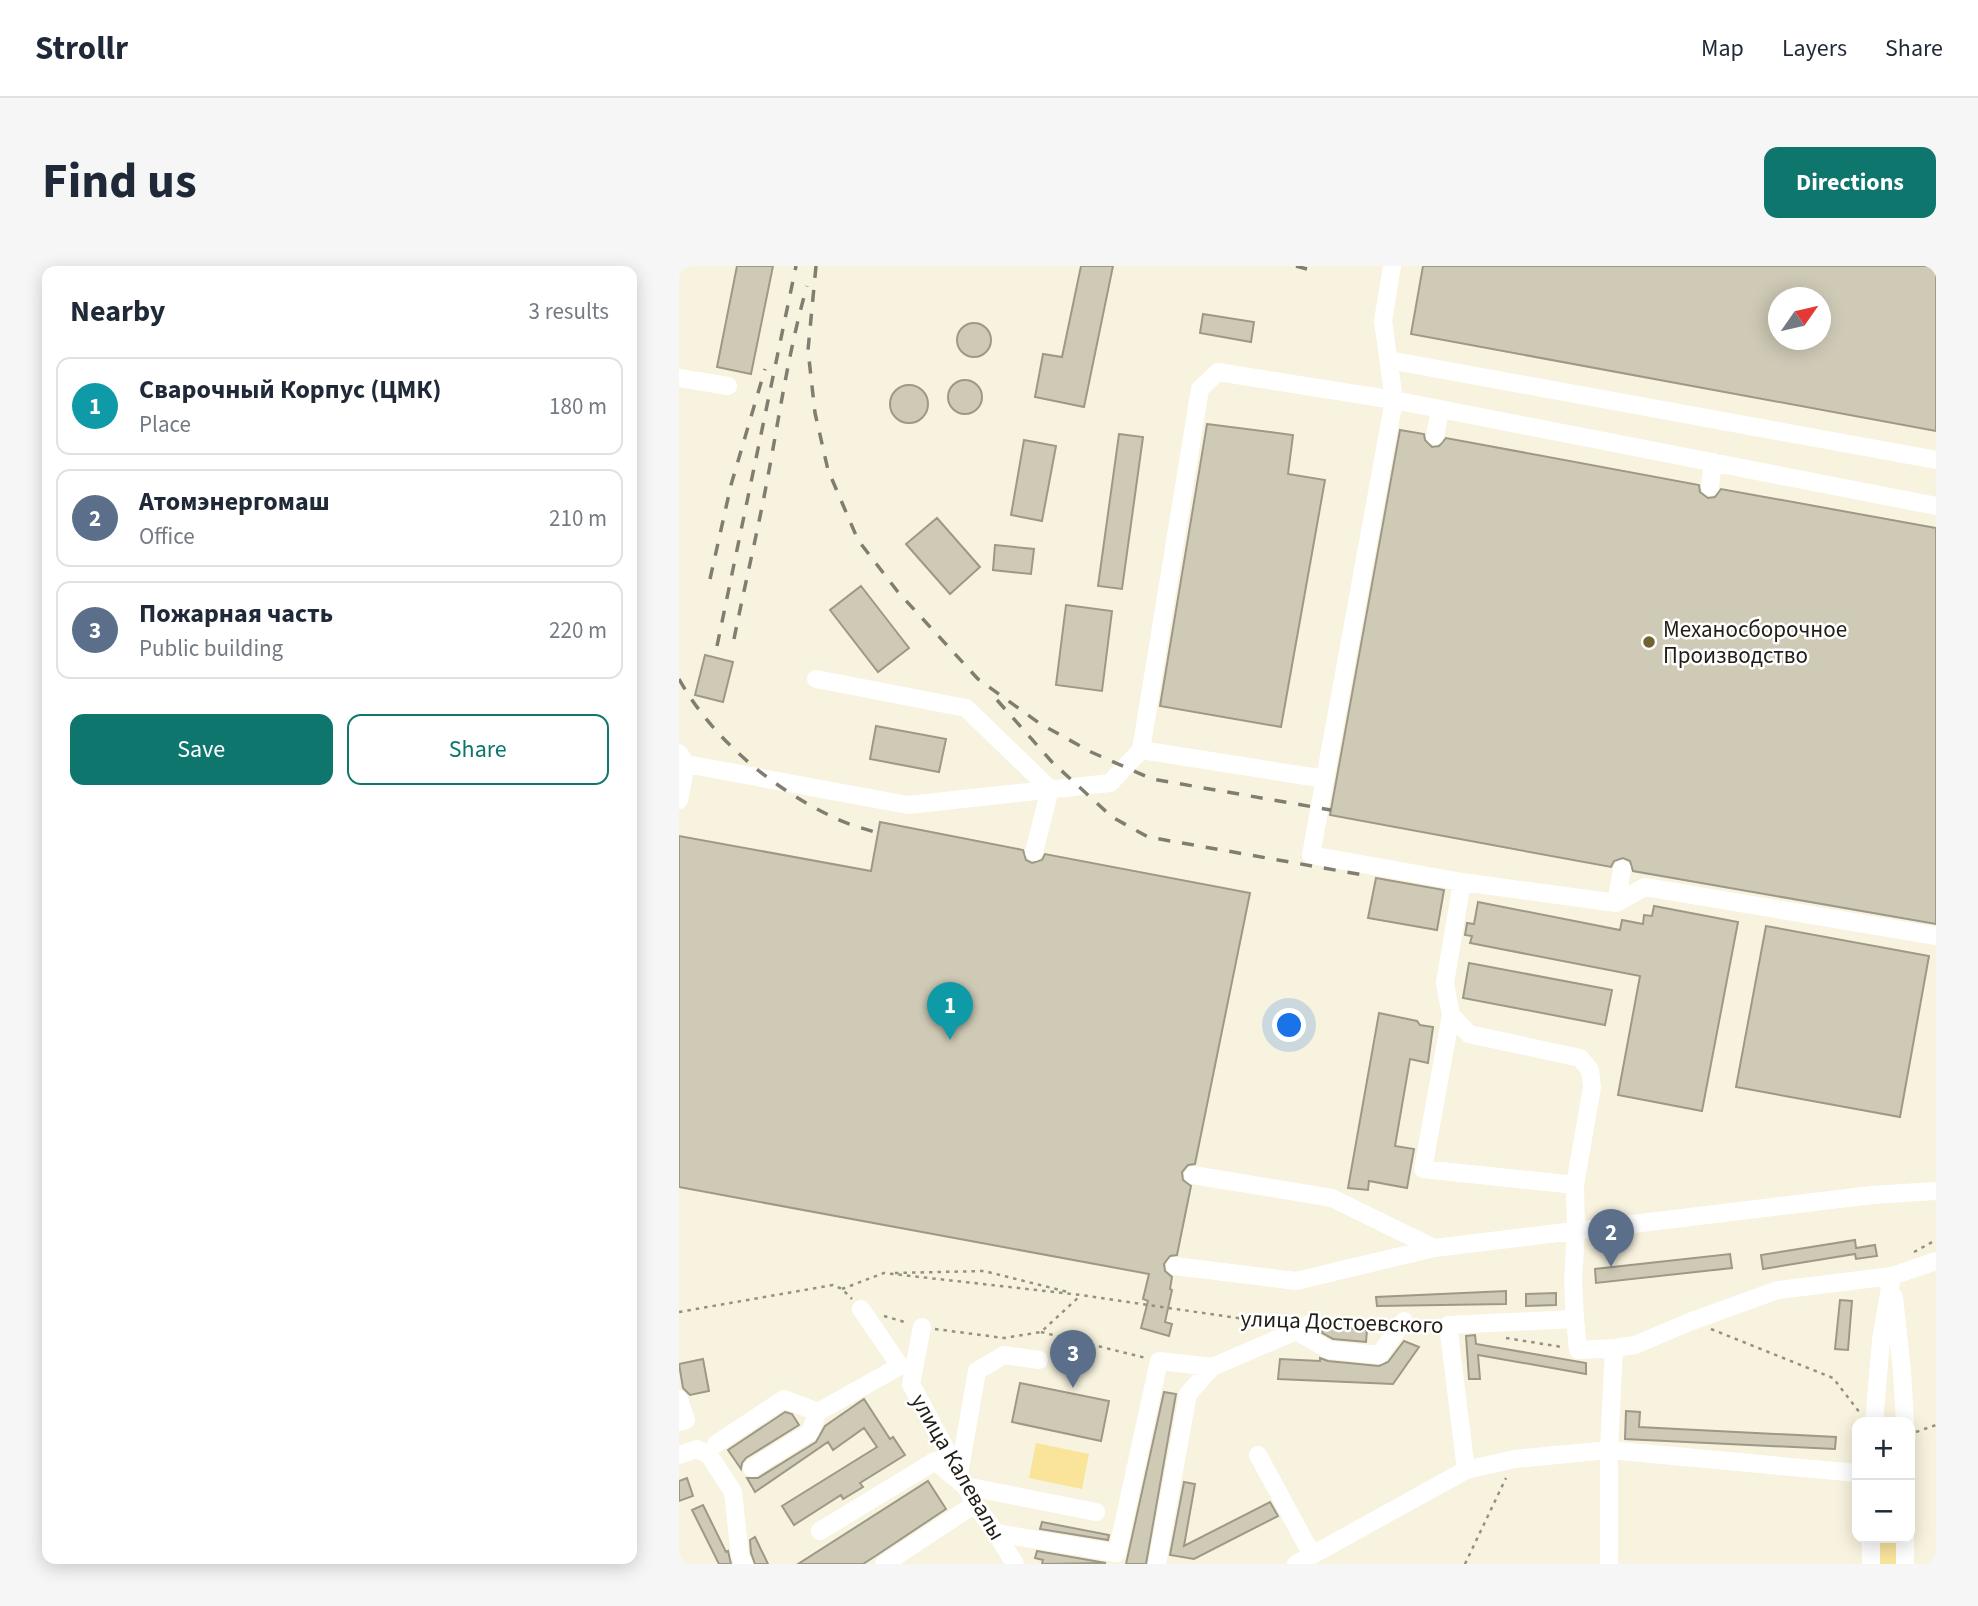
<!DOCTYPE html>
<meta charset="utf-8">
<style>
:root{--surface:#fff;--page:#f6f6f7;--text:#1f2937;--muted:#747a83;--line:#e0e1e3;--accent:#0f766e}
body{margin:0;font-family:"Source Sans 3",sans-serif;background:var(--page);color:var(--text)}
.controls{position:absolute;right:21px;bottom:21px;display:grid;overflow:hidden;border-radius:14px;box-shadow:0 4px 18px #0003}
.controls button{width:63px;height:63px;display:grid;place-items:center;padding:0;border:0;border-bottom:2px solid var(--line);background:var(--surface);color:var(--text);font:35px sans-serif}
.compass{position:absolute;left:1089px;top:21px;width:63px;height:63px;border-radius:50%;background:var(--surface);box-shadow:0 4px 18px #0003;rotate:56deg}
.you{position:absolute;left:611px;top:760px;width:24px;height:24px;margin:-18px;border:5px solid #fff;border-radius:50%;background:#1a73e8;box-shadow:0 0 0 10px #1a73e833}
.badge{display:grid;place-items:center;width:46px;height:46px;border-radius:50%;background:var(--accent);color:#fff;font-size:23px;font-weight:700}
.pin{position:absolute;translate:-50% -58px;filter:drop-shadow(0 2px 4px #0008)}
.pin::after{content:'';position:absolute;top:37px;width:24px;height:21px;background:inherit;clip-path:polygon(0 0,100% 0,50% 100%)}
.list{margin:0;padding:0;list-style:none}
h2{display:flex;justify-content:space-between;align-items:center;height:91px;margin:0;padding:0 28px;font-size:30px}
h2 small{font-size:23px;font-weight:400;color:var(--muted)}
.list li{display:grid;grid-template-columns:46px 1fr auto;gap:21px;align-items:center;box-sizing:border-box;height:98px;margin:0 14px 14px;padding:0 14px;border:2px solid var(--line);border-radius:14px}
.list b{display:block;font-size:26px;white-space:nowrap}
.list p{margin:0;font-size:23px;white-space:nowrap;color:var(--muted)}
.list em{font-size:23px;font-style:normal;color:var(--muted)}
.actions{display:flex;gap:14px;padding:21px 28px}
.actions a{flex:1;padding:16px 0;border:2px solid var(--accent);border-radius:14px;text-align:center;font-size:24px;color:var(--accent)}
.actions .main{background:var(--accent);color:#fff}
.map{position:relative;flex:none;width:1257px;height:1298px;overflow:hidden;border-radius:14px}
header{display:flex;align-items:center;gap:42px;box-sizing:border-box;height:98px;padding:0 35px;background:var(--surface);border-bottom:2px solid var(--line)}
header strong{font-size:33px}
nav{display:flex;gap:38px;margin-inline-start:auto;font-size:24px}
.intro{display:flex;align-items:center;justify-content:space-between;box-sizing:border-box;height:168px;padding:0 42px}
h1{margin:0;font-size:49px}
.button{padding:18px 32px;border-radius:14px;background:var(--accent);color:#fff;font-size:24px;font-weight:700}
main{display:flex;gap:42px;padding:0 42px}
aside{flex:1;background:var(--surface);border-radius:14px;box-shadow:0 4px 18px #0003}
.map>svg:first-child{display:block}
.green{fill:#f9e49a}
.building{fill:#cfcab6;stroke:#9e9986;stroke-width:2;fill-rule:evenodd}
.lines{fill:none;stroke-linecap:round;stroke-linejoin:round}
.path{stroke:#959182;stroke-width:2.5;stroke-dasharray:3.5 5;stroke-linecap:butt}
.minor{stroke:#fff;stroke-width:18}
.rail{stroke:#817e71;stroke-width:3.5;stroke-dasharray:12 12;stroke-linecap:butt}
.poi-dot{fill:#716330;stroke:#fff;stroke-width:2.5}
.labels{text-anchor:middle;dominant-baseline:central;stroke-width:5;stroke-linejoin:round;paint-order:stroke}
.poi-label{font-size:23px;fill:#201e17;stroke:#fff;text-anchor:start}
.street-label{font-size:23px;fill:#201e17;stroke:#fff}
</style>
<header>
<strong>Strollr</strong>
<nav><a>Map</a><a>Layers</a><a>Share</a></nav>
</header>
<div class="intro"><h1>Find us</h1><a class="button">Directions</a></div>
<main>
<aside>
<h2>Nearby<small>3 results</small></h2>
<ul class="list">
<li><span class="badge" style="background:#0f9aa8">1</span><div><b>Сварочный Корпус (ЦМК)</b><p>Place</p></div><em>180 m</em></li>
<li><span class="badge" style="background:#5c6f8a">2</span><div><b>Атомэнергомаш</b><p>Office</p></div><em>210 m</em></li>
<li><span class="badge" style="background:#5c6f8a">3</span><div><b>Пожарная часть</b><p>Public building</p></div><em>220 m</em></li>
</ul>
<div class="actions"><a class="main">Save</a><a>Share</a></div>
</aside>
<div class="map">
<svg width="1257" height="1298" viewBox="0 0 1257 1298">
<rect width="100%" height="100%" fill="#f8f3de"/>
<!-- green -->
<path class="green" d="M357 1177 410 1188 403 1223 350 1212Z
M1199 1272H1218L1217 1298H1198Z"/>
<!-- building -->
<path class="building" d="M58 0H94L72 108 38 101Z
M402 0H434L405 141 356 131 364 88 383 91Z
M744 0H1257V165L732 68ZM1100 32H1142V74H1100Z
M524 48 575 56 572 76 521 67Z
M278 74a17 17 0 1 1 34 0a17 17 0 1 1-34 0Z
M269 131a17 17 0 1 1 34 0a17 17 0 1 1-34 0Z
M211 138a19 19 0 1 1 38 0a19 19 0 1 1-38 0Z
M528 158 614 169 609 208 646 214 602 461 481 440Z
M721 164 745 168 746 174 753 181 760 180 767 172 1020 219 1021 226 1029 232 1036 231 1042 223 1257 262V658L954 605 951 595 944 592 935 595 932 601 651 549Z
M440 168 464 171 443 323 419 320Z
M345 174 377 180 363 255 332 249Z
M258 252 301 301 271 328 227 278Z
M316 279 355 283 352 308 314 304Z
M182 320 230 382 199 406 151 344Z
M387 339 433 345 423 425 377 419Z
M26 389 54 396 44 436 16 429Z
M197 460 267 473 260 506 191 493Z
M201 556 344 584 347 594 353 597 363 594 366 588 571 627 516 898 509 899 503 906 504 914 512 920 498 989 491 990 485 998 486 1005 493 1011 491 1023 493 1024 486 1056 493 1058 490 1070 462 1062 469 1035 464 1033 470 1008 0 921V570L192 605Z
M697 612 765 624 758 664 689 652Z
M799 636 941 664 943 654 964 658 965 649 973 650 975 640 1059 656 1023 845 939 829 961 710 791 677 793 670 786 669 788 657 795 658Z
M1087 660 1250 690 1221 851 1057 821Z
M790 697 933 724 926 759 784 732Z
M700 747 738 755 741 759 754 761 749 797 731 793 716 880 735 883 728 922 690 915 689 924 669 922Z
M1176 974 1177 982 1196 979 1198 990 1177 993 1176 988 1084 1003 1082 989Z
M1051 988 1053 1002 917 1017 916 1003Z
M827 1025V1038L698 1040 697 1031Z
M877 1027V1039L847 1040V1028Z
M1161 1034 1173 1035 1169 1084 1156 1083Z
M644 1060 688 1064 687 1076 654 1073 643 1067Z
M796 1069 797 1078 907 1097V1108L799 1089 801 1113H790L787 1070Z
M725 1075 740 1081 714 1118 599 1113 601 1093 641 1095V1092L649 1095 700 1100 709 1096Z
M24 1093 30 1125 11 1129 4 1122 0 1098Z
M341 1117 430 1135 422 1175 333 1156Z
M485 1126 497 1128 467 1298H447Z
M185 1133 211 1173 214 1171 226 1189 181 1217 184 1221 164 1233 162 1229 115 1259 103 1240 198 1181 185 1162 154 1184 149 1176 76 1226 68 1212H79L137 1176 146 1160Z
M947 1145 961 1146 960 1161 1157 1171 1156 1183 946 1173Z
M106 1146 113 1148 120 1159 67 1192 63 1197 62 1203 49 1184Z
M8 1212 14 1230 0 1235V1215Z
M249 1215 267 1243 198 1289 184 1298H119Z
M505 1216 516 1218 505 1280 591 1236 599 1250 515 1293 491 1289Z
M24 1239 47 1286 49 1285 52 1298H40L13 1244Z
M363 1256 430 1269 429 1274 361 1263Z
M76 1271 89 1298H76L72 1287 71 1274Z
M358 1285 427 1297 363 1298 364 1294 356 1292Z"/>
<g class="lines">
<!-- path -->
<path class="path" d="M1235 986 1257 974
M216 1007 305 1005 389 1026
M163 1023 205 1007 402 1029 585 1056H598
M0 1046 154 1019 163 1023 173 1033
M205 1050 229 1057
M647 1056 707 1055
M738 1056 756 1058
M256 1063 325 1072 362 1066 402 1029
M1032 1063 1154 1112 1181 1147
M362 1066 467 1092
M827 1072 883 1081
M1237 1166 1257 1159
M1233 1258V1209
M786 1298 827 1212"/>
<!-- minor -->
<path class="minor" d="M713 0 704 55 715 134 632 589 783 616 937 637 966 621 1257 670
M710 94 1257 194
M0 112 49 120
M756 170 761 143
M1031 221 1034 196
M137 413 287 442 371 523 355 586
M462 484 521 123 539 106 715 134 1257 240
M0 487 7 498 229 539 431 517 462 484 646 513
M0 534 7 498
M783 616 766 717 772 749 790 768 901 792 911 804 913 821 896 919 897 966 894 1014 896 1053
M937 637 943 603
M772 749 744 903 896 919
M514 909 653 932 755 982 1193 929 1257 925
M496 1000 617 1015 755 982
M1215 1031 1223 1105 1226 1156
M243 1061 232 1118 296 1238 317 1267 336 1298
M617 1065 650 1084 700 1089 725 1055
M0 1133 7 1154 0 1156
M1195 1156 1202 1074 1213 1010
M37 1178 105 1133 139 1146 221 1100 182 1043
M0 1189 18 1183 30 1189 54 1226 61 1290 65 1298
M579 1189 633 1289
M73 1202 131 1166 139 1146
M787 1204 769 1059 896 1053 899 1084 935 1082 956 1079 1013 1055 1099 1024 1213 1010 1257 995
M280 1208 298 1105 325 1089 360 1094
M141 1265 256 1195 286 1220 417 1246
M317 1267 438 1287 480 1095 533 1101
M1192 1272V1298
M205 1298 296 1238
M478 1298 509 1128 533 1101 617 1065 634 1056
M617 1298 787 1204 836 1193 930 1184 1178 1207
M930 1298V1184L935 1082
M1226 1298V1272"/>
<!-- rail -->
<path class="rail" d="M137 0 129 84 136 147 149 204 179 274 219 326 299 413 360 457 412 486 473 513 652 544
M617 0 628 3
M31 313 52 219 86 103
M55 373C66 318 79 264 89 210 101 146 110 83 128 20
M38 380 117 0
M0 413C34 474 95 524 158 553 171 559 186 563 199 567
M318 434 373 496 433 551 469 571 690 610"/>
</g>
<!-- markers -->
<circle class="poi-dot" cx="970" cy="376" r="7"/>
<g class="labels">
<!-- poi labels -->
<g class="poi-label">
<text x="984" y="363">Механосборочное<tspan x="984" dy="26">Производство</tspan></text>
</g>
<!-- street labels -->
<g class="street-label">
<text transform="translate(663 1056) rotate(2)">улица Достоевского</text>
<text transform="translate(279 1201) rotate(60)">улица Калевалы</text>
</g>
</g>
</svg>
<div class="controls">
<button>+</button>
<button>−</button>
</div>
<svg class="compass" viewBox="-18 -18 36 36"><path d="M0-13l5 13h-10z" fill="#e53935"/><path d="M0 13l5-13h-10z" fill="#747a83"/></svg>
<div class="you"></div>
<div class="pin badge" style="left:271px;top:774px;background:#0f9aa8">1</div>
<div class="pin badge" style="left:932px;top:1001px;background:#5c6f8a">2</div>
<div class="pin badge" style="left:394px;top:1122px;background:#5c6f8a">3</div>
</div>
</main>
